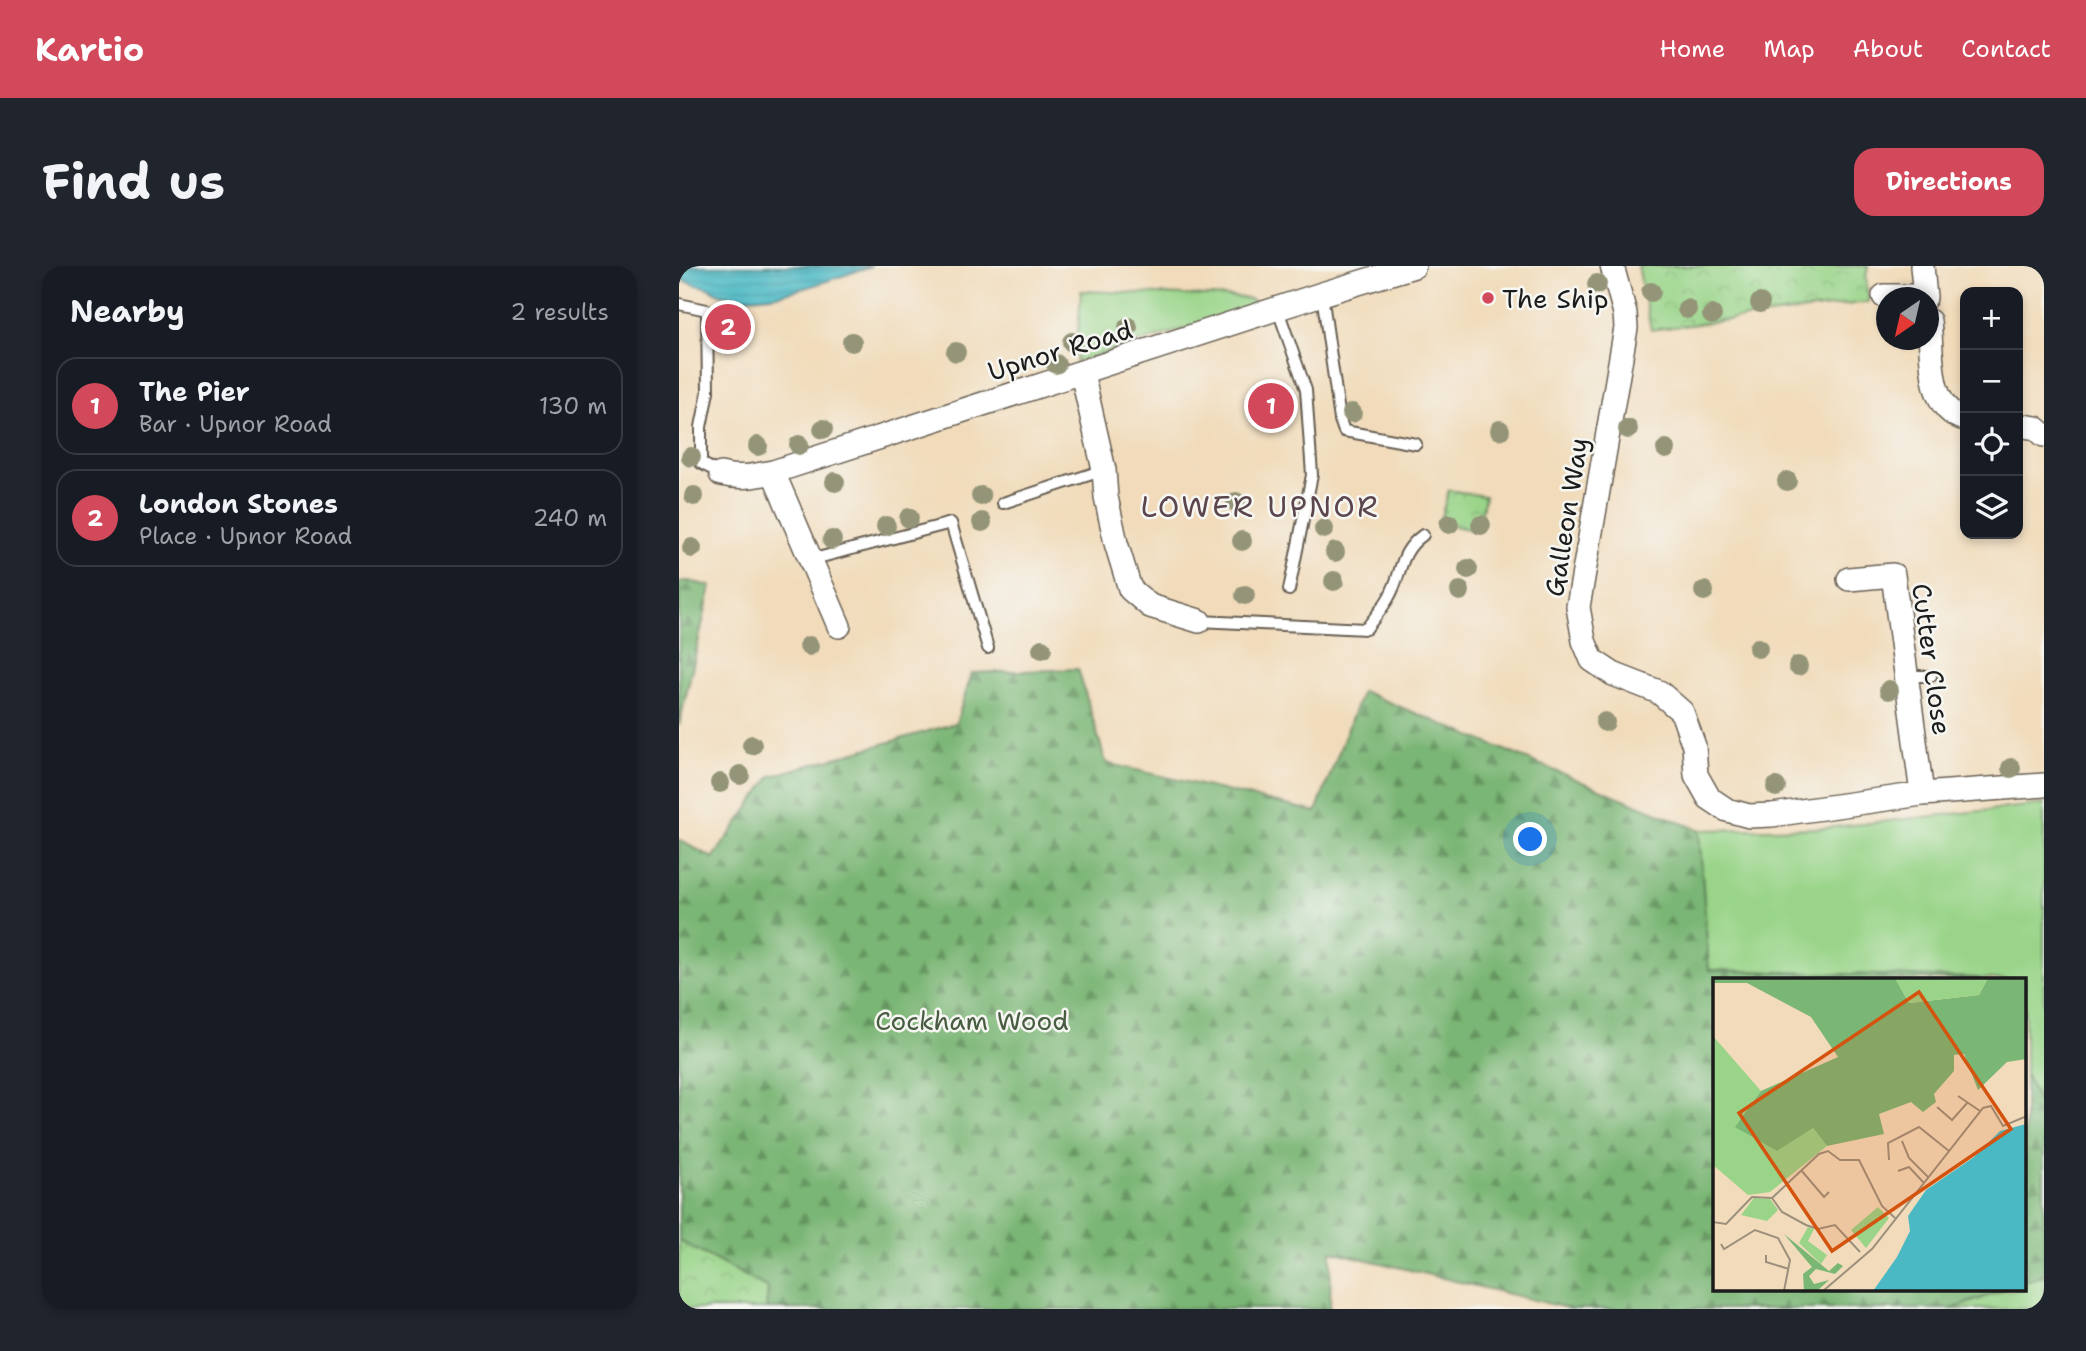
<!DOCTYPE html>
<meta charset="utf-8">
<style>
:root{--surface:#171b24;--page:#20242c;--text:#f1f3f6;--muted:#9ea1a6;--line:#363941;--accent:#d1495b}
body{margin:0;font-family:"Shantell Sans",sans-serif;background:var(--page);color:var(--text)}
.controls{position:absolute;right:21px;top:21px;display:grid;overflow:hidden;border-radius:14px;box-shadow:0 4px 10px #0003}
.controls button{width:63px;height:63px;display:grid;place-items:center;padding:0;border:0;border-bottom:2px solid var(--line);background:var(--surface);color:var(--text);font:35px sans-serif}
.compass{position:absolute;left:1197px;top:21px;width:63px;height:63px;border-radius:50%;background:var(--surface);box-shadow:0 4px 10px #0003;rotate:214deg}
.you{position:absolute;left:852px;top:574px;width:24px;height:24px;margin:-18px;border:5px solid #fff;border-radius:50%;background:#1a73e8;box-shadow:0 0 0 10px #1a73e833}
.badge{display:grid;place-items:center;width:46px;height:46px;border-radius:50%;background:var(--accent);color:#fff;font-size:23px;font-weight:700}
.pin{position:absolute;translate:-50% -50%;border:4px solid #fff;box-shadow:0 2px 7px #0006}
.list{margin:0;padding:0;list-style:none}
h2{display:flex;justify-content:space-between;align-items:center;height:91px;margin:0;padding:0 28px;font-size:30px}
h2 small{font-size:23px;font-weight:400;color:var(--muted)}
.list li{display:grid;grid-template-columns:46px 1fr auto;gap:21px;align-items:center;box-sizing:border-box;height:98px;margin:0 14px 14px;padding:0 14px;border:2px solid var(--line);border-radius:21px}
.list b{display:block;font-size:26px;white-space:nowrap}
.list p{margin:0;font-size:23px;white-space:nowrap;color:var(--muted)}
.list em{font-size:23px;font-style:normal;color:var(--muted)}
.icon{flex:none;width:38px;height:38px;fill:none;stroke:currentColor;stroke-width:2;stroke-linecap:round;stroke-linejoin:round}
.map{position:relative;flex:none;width:1365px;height:1043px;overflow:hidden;border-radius:21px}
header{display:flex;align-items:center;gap:42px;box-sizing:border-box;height:98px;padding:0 35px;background:var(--accent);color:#fff}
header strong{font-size:33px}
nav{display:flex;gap:38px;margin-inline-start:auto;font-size:24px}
.intro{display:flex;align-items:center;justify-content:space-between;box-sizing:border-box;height:168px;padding:0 42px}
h1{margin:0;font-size:49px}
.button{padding:18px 32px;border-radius:21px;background:var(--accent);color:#fff;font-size:24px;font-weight:700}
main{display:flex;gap:42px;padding:0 42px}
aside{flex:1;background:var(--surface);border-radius:21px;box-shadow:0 4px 10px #0003}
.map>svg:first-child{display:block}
.grass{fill:#99d488;stroke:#5a7852;stroke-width:2}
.forest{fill:url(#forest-firs);stroke:#4b6948;stroke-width:2}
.park{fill:url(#park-crowns);stroke:#5a7852;stroke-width:2}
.water{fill:url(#water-rules);stroke:#346a70;stroke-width:2}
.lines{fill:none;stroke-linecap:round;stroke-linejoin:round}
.service-casing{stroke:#675f53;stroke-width:14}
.minor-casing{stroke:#675f53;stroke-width:26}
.service{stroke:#fff;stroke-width:10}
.minor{stroke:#fff;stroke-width:23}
.tree{fill:#949578}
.poi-dot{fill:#d1495b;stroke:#f6f6f2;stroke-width:2.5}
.labels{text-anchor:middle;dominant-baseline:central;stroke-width:5;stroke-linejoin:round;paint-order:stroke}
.poi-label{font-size:26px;fill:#1c1c1c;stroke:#f6f6f2;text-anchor:start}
.street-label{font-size:26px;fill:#1c1c1c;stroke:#f6f6f2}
.park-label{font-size:26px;fill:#485c42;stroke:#f6f6f2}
.quarter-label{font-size:30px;letter-spacing:2px;fill:#5c464d;stroke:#f6f6f2}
.inset-road{fill:none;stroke:#9c8f7b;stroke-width:2}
.view{fill:#d4530e;fill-opacity:0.15;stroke:#d4530e;stroke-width:3.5}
.inset-edge{fill:none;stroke:#1c1c1c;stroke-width:3.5}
</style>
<header>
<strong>Kartio</strong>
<nav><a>Home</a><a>Map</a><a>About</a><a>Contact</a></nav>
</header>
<div class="intro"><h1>Find us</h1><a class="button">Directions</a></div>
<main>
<aside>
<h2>Nearby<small>2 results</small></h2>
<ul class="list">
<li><span class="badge">1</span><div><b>The Pier</b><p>Bar · Upnor Road</p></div><em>130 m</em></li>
<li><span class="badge">2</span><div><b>London Stones</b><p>Place · Upnor Road</p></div><em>240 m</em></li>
</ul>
</aside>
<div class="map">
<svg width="1365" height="1043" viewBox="0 0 1365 1043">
<defs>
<pattern id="forest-firs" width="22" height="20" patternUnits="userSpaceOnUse" patternTransform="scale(1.75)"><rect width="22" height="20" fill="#7ab674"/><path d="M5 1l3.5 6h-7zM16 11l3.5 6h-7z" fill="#63935e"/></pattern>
<pattern id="park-crowns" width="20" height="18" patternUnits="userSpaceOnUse" patternTransform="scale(1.75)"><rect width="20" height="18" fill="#99d488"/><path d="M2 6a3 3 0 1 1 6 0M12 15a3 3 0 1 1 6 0" fill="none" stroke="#83b575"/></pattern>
<pattern id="water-rules" width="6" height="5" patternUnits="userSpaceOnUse" patternTransform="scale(1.75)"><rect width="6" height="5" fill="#4bb9c4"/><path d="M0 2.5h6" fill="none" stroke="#419ea8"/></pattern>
</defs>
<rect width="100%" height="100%" fill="#f6f6f2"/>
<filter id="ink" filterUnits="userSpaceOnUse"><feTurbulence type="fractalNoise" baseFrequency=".0143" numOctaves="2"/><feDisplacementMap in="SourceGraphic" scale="14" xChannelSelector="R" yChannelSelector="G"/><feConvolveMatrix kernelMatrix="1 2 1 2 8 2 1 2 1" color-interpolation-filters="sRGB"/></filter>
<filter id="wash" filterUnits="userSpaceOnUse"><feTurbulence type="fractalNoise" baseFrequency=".00686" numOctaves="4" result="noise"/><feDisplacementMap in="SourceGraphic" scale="28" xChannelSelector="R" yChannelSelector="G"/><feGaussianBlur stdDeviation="1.57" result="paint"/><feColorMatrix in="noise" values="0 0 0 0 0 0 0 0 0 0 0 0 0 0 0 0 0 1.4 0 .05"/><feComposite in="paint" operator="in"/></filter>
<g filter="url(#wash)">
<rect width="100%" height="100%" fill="#f1dbba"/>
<!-- grass -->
<path class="grass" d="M402 25 556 31 571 33 582 39 397 96Z
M1365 538V847L1346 808V714L1029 704 1020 564 1145 562Z
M1365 1009V1043H1273L1325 1024H1346V1016Z"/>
<!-- forest -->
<path class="forest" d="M9 315 32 320 0 460V316Z
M399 403 427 497 637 546 683 425 1020 564 1030 704 1299 712 1300 714H1036V1024H1325L1273 1043H892L652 985 651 1043H87L89 1022 0 975V574L34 592 92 510 277 457 293 407Z
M1346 808 1365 847V1009L1346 1016Z"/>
<!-- park -->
<path class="park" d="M959 0H1189L1187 11 1190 36 972 64Z
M770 224 806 230 799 265 760 257Z
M0 975 89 1022 87 1043H0Z"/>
<!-- water -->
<path class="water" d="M0 0H193C148 14 87 42 40 28 35 26 31 22 26 21 16 18 8 18 0 12Z"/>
</g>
<g filter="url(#ink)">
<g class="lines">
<!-- service casing -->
<g class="service-casing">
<path id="service" d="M643 28 661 154 665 165 737 178
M0 38 28 44 29 126 22 161V197L42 208
M599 44 627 124 633 209 610 324
M324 237 425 204
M131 294 272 257 309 382
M520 355 687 363C695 352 704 342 710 331 724 307 719 287 744 269
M1228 410H1252"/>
</g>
<!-- minor casing -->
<g class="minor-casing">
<path id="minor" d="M933 0 946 47 947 62 899 341 905 375 913 394 934 408 980 426 1003 446 1015 480 1017 509 1030 532 1048 544 1070 550 1093 549 1243 528 1365 519
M1243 0 1246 32
M1205 30H1246
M1250 55C1254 87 1247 143 1286 153
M403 107 425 204 427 231 437 277 451 323 471 340 520 355
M1339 159 1357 162 1365 169
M94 206 160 360
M42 208C61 213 75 210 94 206L643 28 735 0
M1170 313 1214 309 1243 528"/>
</g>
<!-- service -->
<use href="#service" class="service"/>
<!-- minor -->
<use href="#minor" class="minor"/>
</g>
<!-- trees -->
<g class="tree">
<circle cx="918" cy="18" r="10"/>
<circle cx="972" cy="26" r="10"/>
<circle cx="1081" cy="37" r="10"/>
<circle cx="1008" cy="43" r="10"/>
<circle cx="1033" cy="49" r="10"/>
<circle cx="449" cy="61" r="10"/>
<circle cx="173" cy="76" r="10"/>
<circle cx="393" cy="76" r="10"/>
<circle cx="277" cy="86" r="10"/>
<circle cx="377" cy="98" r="10"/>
<circle cx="673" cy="147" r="10"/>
<circle cx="144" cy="163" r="10"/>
<circle cx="949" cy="163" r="10"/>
<circle cx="821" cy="164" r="10"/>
<circle cx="120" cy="179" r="10"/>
<circle cx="79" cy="180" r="10"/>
<circle cx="987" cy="183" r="10"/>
<circle cx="12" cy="191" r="10"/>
<circle cx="1108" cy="215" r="10"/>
<circle cx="156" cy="216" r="10"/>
<circle cx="15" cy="230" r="10"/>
<circle cx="302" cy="230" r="10"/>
<circle cx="557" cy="236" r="10"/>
<circle cx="230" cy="252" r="10"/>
<circle cx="303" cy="256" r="10"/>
<circle cx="770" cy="258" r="10"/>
<circle cx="802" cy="259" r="10"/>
<circle cx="207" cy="260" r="10"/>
<circle cx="645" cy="263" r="10"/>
<circle cx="153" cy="274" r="10"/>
<circle cx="563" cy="275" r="10"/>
<circle cx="13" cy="282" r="10"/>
<circle cx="656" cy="286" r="10"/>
<circle cx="789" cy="303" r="10"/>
<circle cx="655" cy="315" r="10"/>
<circle cx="781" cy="325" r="10"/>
<circle cx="1025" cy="325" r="10"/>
<circle cx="566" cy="329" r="10"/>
<circle cx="130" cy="380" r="10"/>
<circle cx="1079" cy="382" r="10"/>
<circle cx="363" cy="383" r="10"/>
<circle cx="1119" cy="400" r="10"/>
<circle cx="1210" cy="424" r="10"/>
<circle cx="926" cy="456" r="10"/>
<circle cx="73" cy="479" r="10"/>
<circle cx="1332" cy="502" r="10"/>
<circle cx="61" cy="509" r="10"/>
<circle cx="41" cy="517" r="10"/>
<circle cx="1097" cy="521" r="10"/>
</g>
</g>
<!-- markers -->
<circle class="poi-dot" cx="809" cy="32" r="7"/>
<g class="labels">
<!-- poi labels -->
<g class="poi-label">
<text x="823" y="32">The Ship</text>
</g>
<!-- street labels -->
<g class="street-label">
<text transform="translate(381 84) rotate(-17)">Upnor Road</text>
<text transform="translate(887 251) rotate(-81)">Galleon Way</text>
<text transform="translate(1253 393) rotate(82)">Cutter Close</text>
</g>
<!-- park labels -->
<g class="park-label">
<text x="293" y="754">Cockham Wood</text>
</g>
<!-- quarter labels -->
<g class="quarter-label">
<text x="581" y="240">LOWER UPNOR</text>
</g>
</g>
<!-- overview -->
<g transform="translate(1034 712)">
<rect width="313" height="313" fill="#f1dbba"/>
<path d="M0 58 48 113 23 149 100 150 114 168 57 214 35 217 0 187ZM41 220 57 221 65 232 54 243 28 237ZM95 249 101 251 95 263 114 277 108 286 86 265Z" fill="#99d488"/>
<path d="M0 0H182L196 25 266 17 275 0H313V81L294 84 265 112 251 76 241 77V93L221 116 223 124 210 134 198 124 166 136 171 156 114 168 100 150 64 173 22 149 48 113 125 79 98 39 34 5H0ZM71 256 116 293 125 285 130 288 122 296 103 291 96 298 101 306 116 302 104 313H91L90 296 99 289Z" fill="#7ab674"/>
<path d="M182 0H275L266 17 196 25ZM165 229 176 240 153 270 138 252Z" fill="#99d488"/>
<path d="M313 146V313H160L184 279 197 253 195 238 213 212 261 179 287 153Z" fill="#4bb9c4"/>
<path class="inset-road" d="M245 118 267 133M224 129 239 142 255 124M189 163 196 180 215 199M176 182 175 165 206 149 236 173M88 192 111 219 116 214M185 193 196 189 211 205M59 220 106 176 115 173 127 182H146L169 228 182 240M59 220 69 234 93 247 105 251 122 247 147 274M0 244 13 246 39 219 59 220M8 266 11 271 42 252 65 260 77 282 71 313M53 277V284L76 291M110 313 159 271 270 130 278 128 290 148 314 138"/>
<path class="view" d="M206 14 298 151 119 273 26 135Z"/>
<rect width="313" height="313" class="inset-edge"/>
</g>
</svg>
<div class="controls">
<button>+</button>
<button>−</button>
<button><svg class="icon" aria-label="locate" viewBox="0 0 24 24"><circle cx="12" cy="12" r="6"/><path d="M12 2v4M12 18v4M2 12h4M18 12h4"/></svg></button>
<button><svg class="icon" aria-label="layers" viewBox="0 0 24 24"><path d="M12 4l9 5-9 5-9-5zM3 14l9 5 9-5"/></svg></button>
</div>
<svg class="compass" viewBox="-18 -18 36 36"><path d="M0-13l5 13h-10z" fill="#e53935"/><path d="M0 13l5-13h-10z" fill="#9ea1a6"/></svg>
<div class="you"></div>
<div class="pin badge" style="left:592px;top:140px">1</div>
<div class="pin badge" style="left:49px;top:61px">2</div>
</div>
</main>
